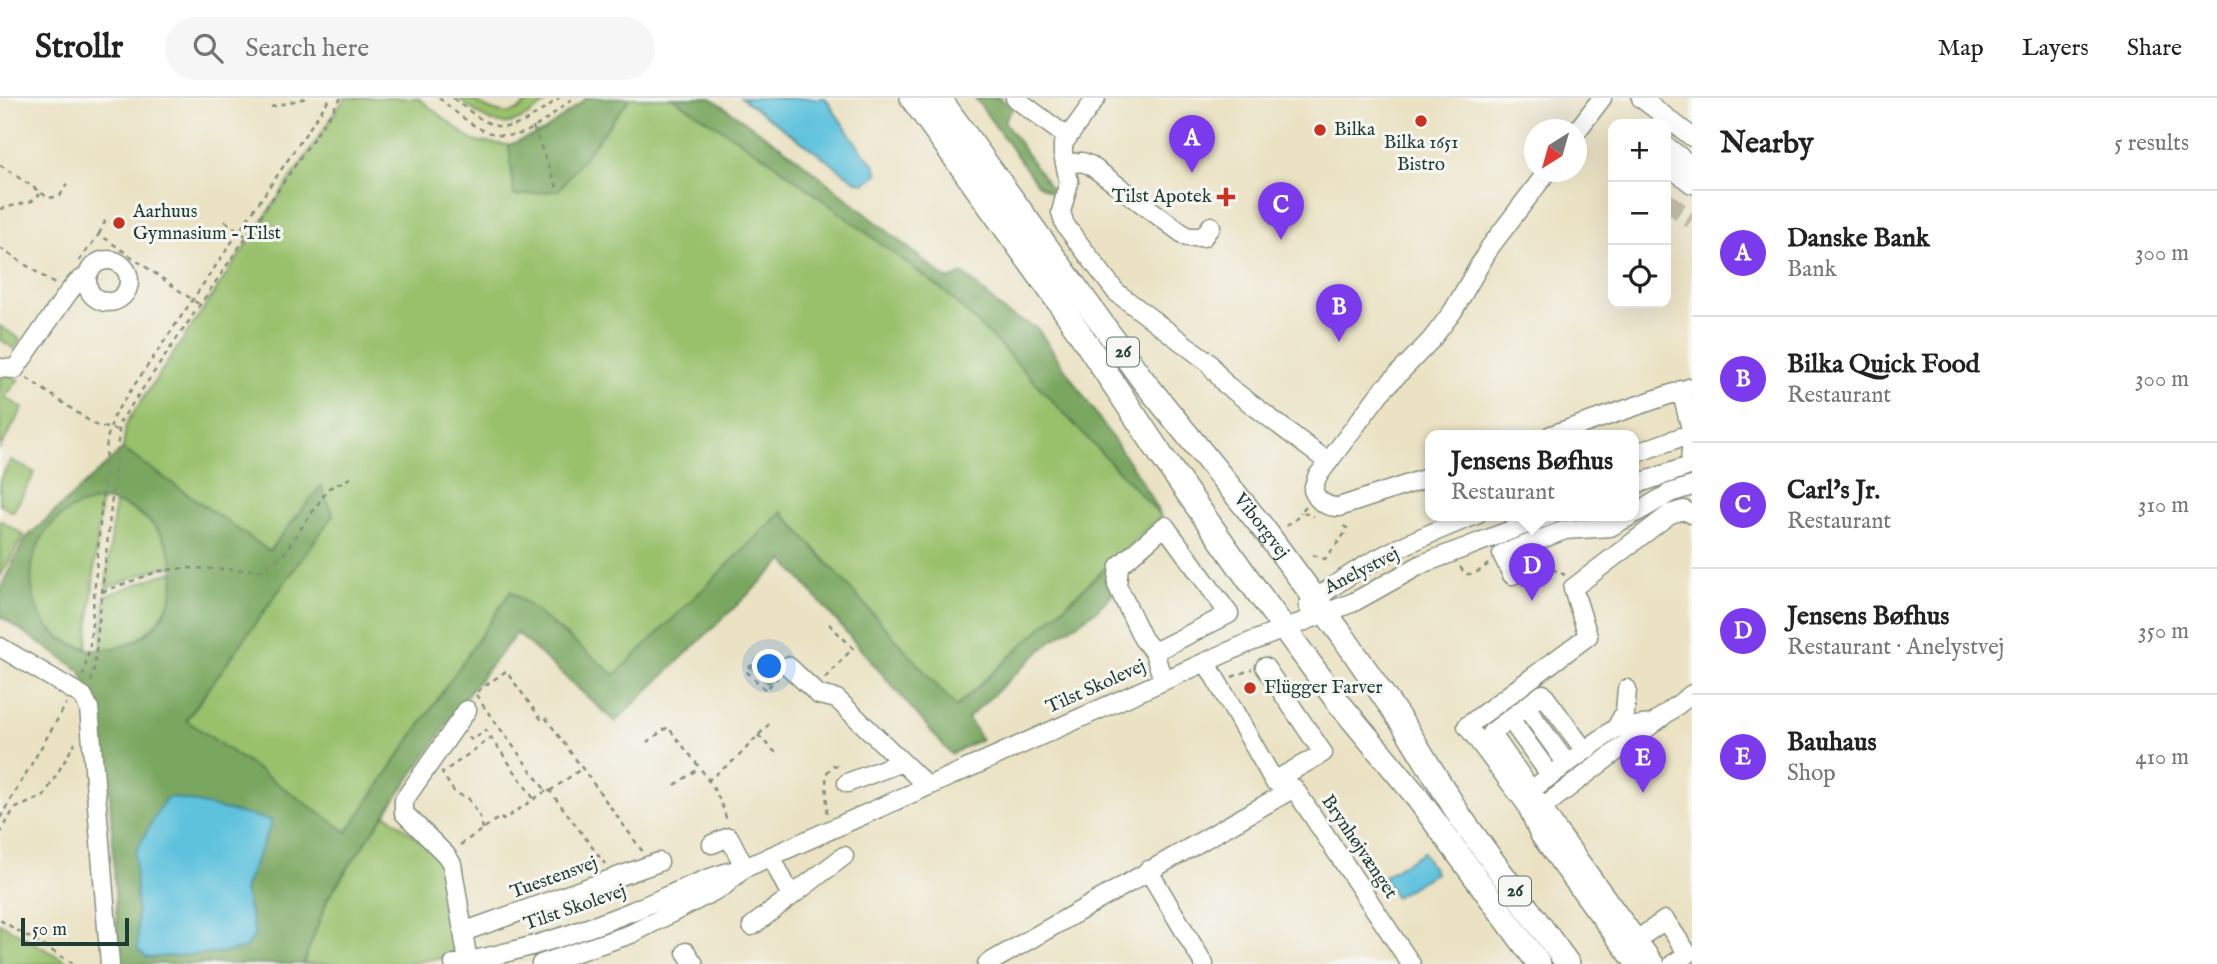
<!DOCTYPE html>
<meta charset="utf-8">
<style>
:root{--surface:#fff;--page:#f6f6f6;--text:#222;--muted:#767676;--line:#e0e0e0;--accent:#7c3aed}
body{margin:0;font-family:"IM FELL English",serif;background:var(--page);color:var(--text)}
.controls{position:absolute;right:21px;top:21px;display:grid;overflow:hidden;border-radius:14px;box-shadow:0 7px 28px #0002}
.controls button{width:63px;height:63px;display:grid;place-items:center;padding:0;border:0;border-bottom:2px solid var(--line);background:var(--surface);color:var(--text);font:35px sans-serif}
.compass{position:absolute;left:1524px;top:21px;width:63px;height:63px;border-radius:50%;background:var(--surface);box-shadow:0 7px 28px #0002;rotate:217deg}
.scale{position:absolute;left:21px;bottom:18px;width:108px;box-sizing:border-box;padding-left:7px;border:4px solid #1f3d34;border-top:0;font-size:19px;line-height:24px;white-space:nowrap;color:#1f3d34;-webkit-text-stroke:5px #f6f6f2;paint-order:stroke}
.you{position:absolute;left:770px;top:569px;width:24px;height:24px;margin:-18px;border:5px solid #fff;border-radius:50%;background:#1a73e8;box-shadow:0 0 0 10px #1a73e833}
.badge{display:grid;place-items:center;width:46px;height:46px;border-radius:50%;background:var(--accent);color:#fff;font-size:23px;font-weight:700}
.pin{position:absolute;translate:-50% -58px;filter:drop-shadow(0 2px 4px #0008)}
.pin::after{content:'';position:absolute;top:37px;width:24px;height:21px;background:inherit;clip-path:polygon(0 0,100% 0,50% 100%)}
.popup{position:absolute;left:1425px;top:332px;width:214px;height:91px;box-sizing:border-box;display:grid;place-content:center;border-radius:14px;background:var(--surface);filter:drop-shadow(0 2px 5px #0005);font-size:23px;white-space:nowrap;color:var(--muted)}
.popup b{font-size:26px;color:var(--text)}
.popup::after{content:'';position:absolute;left:50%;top:100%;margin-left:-14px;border:14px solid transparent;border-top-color:var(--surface)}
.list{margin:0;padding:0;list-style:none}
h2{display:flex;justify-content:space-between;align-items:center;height:91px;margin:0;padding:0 28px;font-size:30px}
h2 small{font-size:23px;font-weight:400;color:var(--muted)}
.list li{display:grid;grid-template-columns:46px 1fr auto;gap:21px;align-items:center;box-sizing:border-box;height:126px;padding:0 28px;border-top:2px solid var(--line)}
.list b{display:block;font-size:26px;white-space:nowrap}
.list p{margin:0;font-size:23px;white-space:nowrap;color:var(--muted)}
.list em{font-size:23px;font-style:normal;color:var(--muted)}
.icon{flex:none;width:38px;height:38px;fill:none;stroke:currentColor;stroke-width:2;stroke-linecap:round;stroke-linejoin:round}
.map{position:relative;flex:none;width:1692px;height:866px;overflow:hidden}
header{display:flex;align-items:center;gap:42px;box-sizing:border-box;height:98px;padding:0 35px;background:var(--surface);border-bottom:2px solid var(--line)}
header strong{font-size:33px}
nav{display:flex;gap:38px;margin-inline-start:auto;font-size:24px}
.search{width:490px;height:63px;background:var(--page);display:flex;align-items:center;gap:18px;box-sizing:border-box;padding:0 24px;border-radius:38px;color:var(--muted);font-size:26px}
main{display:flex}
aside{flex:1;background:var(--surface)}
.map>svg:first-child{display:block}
.green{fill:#99c16c;stroke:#5c7f50;stroke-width:2}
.forest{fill:#7aa760;stroke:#4c724a;stroke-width:2;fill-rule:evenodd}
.water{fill:#5fc2dd;stroke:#3f8088;stroke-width:2}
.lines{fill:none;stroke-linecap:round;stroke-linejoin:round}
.minor-tunnel{stroke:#c2c1a6;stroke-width:18;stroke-dasharray:18 9;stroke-linecap:butt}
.minor-casing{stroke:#85907c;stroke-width:21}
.major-casing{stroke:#85907c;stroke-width:26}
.path{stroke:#85907c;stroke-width:2.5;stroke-dasharray:5 5;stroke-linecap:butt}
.minor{stroke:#fff;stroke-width:18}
.major{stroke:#fff;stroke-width:23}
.poi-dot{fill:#c8321e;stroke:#f6f6f2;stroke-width:2.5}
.labels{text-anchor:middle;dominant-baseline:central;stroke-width:6;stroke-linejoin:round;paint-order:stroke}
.shield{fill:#f6f6f2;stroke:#60746d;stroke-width:2}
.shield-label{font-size:18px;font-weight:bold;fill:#1f3d34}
.poi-label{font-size:19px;fill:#1f3d34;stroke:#f6f6f2;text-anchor:start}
.street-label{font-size:19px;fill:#1f3d34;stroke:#f6f6f2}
</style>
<header>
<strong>Strollr</strong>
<div class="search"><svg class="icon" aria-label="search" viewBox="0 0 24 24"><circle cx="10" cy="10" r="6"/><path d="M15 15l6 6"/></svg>Search here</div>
<nav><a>Map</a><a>Layers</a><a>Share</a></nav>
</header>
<main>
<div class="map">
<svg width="1692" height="866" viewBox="0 0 1692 866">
<rect width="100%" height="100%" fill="#f6f6f2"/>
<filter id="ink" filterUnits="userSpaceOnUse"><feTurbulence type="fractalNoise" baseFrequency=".0143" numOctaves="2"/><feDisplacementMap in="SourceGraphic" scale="14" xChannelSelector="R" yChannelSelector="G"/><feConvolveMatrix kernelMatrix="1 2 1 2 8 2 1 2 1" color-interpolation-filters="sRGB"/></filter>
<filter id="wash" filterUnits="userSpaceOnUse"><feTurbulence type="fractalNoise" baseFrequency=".00686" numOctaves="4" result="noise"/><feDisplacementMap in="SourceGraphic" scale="28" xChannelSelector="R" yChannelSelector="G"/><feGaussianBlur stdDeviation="1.57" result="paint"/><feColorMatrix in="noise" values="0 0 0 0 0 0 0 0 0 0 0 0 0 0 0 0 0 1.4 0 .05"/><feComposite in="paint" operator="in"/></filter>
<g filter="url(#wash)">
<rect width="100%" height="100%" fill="#ebe2c3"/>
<!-- green -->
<path class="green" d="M345 0H418L473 43 509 47 514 97 559 91 630 0H673L771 63 944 193 996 243 1161 418 956 609 782 414 615 578 511 494 347 735 186 623 333 417 321 389 269 453 123 351 126 326Z
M458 0C479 0 485 14 506 15 520 16 524 4 535 0 540 0 548 0 553 0 510 32 500 36 458 0Z
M0 228 20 241 14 251 0 241Z
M7 277 19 281 5 299 23 310 0 350V280Z
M11 362 35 375 13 414 0 407V381Z
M101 402 87 550C0 527 9 415 101 402Z
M115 404C146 415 168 435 174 469L158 470 106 490Z
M0 422 24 437 0 479Z
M174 474C175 516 143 550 101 551L105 498 161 477Z
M761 559 776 575 765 587 749 572Z
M385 715 433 753 445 768 458 857 405 866H303L328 800Z
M0 825 71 866H0Z"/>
<!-- forest -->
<path class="forest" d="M587 0H630L559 92 514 98 509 47 544 33Z
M673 0H711L793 57 948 182 964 176 1006 215 1037 230 1139 379 1161 418 996 243 944 193 771 63Z
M975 0H1000L1013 10 1004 23 1057 99 1037 86Z
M123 351 269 453 321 388 333 417 186 622 347 734 511 493 615 577 782 414 956 609 1110 466 1113 495 1097 512 1051 543 968 620 981 641 951 656 784 462 615 624 517 535 470 593 347 771 328 800 303 866H119L109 680 98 615 81 573 0 518V491L25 441ZM101 402C196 413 198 540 108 551 15 562 0 417 101 402ZM272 723 244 791 255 837 245 850 228 854 147 860Z"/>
<!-- water -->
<path class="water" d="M741 0H825L861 52 875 67 878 76 865 85 856 83Z
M173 699 272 723 244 791 255 837 245 850 228 854 147 860 138 852 135 755 165 701Z
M1423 754 1435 775 1395 799 1383 779Z"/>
</g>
<g filter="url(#ink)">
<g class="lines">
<!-- minor-tunnel -->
<path class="minor-tunnel" d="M1666 103 1692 122"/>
<!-- minor casing -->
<g class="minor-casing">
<path id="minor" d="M1015 0 1067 39
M1096 0 1063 46V56L1069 84 1061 114 1065 127 1116 194 1208 264 1225 286 1328 364
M1641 0 1692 39
M1576 34 1602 0
M1666 48 1692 68
M1065 66 1082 64 1090 67 1187 139H1203L1211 128
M1666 66 1692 86
M87 183a21 21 0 1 1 42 0a21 21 0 1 1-42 0Z
M0 270 15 271 68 195 77 184 88 177
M1681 292 1692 335 1690 368
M1551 337 1692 289
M1634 356 1692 335
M1430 379 1339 409C1326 409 1317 403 1313 392L1317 379 1380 295 1431 242 1453 213 1490 149 1547 74
M1634 387 1692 367
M1634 416 1670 395 1692 388
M1537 468 1512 477 1502 456 1565 432 1610 429 1632 417
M1308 508C1356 466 1417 440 1476 417
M0 549 83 598 89 610 110 866
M1154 554 1229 516 1165 428 1119 468 1117 487 1143 541 1154 554 1163 582
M1206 564 1274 683 1323 655 1265 569
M788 568 819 597 837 601 927 688
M1526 609 1567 666
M467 612 404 702V715L446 757 452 766 468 864
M1510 621 1551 678
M1652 626 1616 630 1531 692 1555 729 1655 866
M1616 630 1625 614 1627 591
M847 685 902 664
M1531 692 1491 635 1543 596 1585 653
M1543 709 1692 596
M712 746 729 739 745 770
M771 758 791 798
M1148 772 1204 866
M752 828 844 758
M463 834 659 764
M1638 841 1665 822 1688 856 1673 866
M686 854 694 866
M454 866C513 855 574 837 630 814 668 799 704 778 745 770L1248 545 1354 504 1422 466 1551 417
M541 866 631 836 724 788 742 772
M987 866 1294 690 1411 866
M1635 866 1540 738 1526 706 1467 628 1588 538 1573 490 1670 416 1684 412 1692 416"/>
</g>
<!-- major casing -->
<g class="major-casing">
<g id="major">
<path d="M912 0 1065 213 1161 357 1251 485 1338 604 1413 694 1539 866"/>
<path id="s1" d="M939 0 1142 281 1263 430 1342 537 1405 629 1461 720 1568 866"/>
</g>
</g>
<!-- path -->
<path class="path" d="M439 0C463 20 489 46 523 35 538 30 560 10 573 0
M453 0C501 40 510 37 559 0
M271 9 306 0
M533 29 559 94
M0 67 49 100 60 98 67 86
M0 111 32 103 40 96
M225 123 247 139
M99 136 106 121
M0 150 56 187
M79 163 99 136 200 207
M27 280 95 327 117 332
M1306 408 1301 414 1314 418
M1286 428 1296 421 1301 414
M1313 457 1325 461 1346 434 1347 430 1340 426
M1460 469 1465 476C1474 477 1482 472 1488 466
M1552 471 1565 477
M102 494 159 473 184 470 261 472 282 458 329 390 355 378
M773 569 761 557 746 573 766 592 778 579
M83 578 90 547 107 341 114 317 330 0
M1232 579 1252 571
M825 580 853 550 827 524
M91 584 94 571 120 324 341 0
M479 601 475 595 506 573 541 621 545 619 643 754
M482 606 546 693H550L605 766
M758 637 776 655
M468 639 472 642 486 632 534 701
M647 644 668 629C689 657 721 690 727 725
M707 683 737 660 769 626
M675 687 698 671
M550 693 581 671
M827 715 826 676 833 667 842 670
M0 720 67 605
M483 731 480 719 468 700 455 695 442 675 491 640
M0 736 14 711 44 698 75 645
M460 747 500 719 503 722 546 693
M0 822 74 866"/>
<!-- minor -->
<use href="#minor" class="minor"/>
<!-- major -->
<use href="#major" class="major"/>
</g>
</g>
<!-- markers -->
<g class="poi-dot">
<circle cx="1421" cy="23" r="7"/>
<circle cx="1320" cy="32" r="7"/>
<path d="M1222.5 88.5h7v7h7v7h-7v7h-7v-7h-7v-7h7z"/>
<circle cx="119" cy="125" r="7"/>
<circle cx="1250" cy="590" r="7"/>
</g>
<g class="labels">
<!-- shield labels -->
<g class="shield">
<rect x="1107" y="239.5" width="32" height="29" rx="5"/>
<rect x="1499" y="778.5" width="32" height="29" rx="5"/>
</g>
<g class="shield-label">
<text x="1123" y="254">26</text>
<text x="1515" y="793">26</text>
</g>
<!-- poi labels -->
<g class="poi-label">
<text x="1334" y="32">Bilka</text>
<text x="1421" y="45" text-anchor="middle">Bilka 1651<tspan x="1421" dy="22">Bistro</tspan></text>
<text x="1212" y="99" text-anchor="end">Tilst Apotek</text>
<text x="133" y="114">Aarhuus<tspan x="133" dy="22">Gymnasium - Tilst</tspan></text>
<text x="1264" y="590">Flügger Farver</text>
</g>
<!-- street labels -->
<g class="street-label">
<text stroke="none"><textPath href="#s1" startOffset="536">Viborgvej</textPath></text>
<text transform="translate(1362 473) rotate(-27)">Anelystvej</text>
<text transform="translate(1096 589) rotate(-24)">Tilst Skolevej</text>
<text transform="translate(1359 749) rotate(56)">Brynhøjvænget</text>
<text transform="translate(554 780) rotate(-20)">Tuestensvej</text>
<text transform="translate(575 810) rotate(-19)">Tilst Skolevej</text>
</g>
</g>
</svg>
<div class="controls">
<button>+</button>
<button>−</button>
<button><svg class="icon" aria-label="locate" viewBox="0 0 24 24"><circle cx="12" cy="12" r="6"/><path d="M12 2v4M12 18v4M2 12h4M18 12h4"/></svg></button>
</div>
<svg class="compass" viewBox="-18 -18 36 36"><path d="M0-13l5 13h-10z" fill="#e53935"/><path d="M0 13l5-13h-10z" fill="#767676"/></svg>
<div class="scale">50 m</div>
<div class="you"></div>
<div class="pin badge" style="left:1192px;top:75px">A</div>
<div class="pin badge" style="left:1339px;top:244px">B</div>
<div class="pin badge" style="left:1281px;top:142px">C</div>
<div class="pin badge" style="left:1532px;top:503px">D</div>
<div class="popup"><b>Jensens Bøfhus</b>Restaurant</div>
<div class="pin badge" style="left:1643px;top:695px">E</div>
</div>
<aside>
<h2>Nearby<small>5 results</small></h2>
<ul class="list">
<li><span class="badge">A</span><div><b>Danske Bank</b><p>Bank</p></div><em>300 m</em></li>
<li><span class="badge">B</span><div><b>Bilka Quick Food</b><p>Restaurant</p></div><em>300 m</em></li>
<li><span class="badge">C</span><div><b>Carl's Jr.</b><p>Restaurant</p></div><em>310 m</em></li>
<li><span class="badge">D</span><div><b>Jensens Bøfhus</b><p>Restaurant · Anelystvej</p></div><em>350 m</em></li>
<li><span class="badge">E</span><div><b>Bauhaus</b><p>Shop</p></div><em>410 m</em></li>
</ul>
</aside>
</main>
